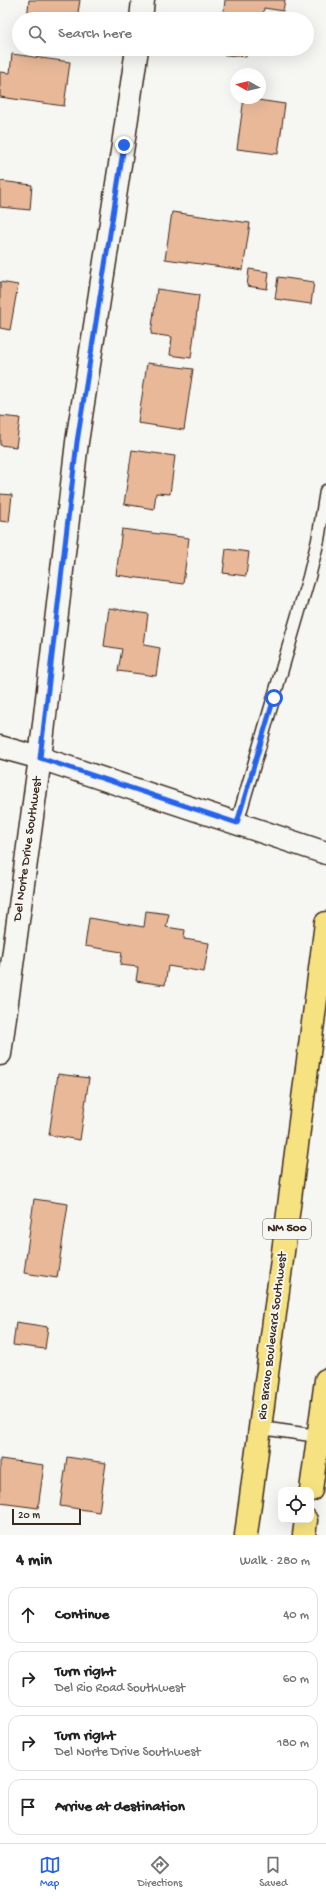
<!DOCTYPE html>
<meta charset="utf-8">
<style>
:root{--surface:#fff;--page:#f6f6f6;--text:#222;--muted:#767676;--line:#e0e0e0;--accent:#2563eb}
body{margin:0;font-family:"Gochi Hand",sans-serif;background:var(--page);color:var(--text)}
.controls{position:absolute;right:12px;bottom:12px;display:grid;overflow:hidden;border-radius:8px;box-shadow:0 4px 16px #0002}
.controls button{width:36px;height:36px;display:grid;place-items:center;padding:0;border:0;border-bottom:1px solid var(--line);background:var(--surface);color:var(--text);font:20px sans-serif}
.compass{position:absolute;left:230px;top:68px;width:36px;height:36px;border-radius:50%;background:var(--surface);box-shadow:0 4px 16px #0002;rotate:278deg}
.scale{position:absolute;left:12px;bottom:10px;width:69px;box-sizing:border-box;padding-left:4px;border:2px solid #3b2a1e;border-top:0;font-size:11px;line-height:14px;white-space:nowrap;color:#3b2a1e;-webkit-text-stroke:3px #f6f6f2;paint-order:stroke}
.stop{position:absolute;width:12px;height:12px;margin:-9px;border:3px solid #2563eb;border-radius:50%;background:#fff}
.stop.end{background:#2563eb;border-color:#fff;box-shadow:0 1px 4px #0008}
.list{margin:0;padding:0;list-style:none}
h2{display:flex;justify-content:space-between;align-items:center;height:52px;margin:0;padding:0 16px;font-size:17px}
h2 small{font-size:13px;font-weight:400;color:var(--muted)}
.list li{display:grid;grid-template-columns:26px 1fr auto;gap:12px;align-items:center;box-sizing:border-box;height:56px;margin:0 8px 8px;padding:0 8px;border:1px solid var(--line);border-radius:12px}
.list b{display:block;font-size:15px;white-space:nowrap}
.list p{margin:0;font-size:13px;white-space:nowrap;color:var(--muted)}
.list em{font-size:13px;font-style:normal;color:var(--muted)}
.icon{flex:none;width:22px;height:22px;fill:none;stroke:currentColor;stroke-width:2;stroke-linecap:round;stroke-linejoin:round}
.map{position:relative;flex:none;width:326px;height:1535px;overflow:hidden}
.search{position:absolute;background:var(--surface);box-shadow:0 4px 16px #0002;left:12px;right:12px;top:12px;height:44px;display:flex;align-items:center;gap:10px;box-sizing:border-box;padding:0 14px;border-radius:22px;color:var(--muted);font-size:15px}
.sheet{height:308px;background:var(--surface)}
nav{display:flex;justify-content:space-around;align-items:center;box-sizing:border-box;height:56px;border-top:1px solid var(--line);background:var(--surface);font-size:11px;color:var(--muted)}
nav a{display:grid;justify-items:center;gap:2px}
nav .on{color:var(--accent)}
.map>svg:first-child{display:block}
.building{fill:#e8b899;stroke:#3b2a1e}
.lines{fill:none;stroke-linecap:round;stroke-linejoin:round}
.service-casing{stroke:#3b2a1e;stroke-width:15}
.minor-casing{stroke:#3b2a1e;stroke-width:25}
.primary-casing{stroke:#3b2a1e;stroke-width:25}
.service{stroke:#f6f6f2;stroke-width:12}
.minor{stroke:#f6f6f2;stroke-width:22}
.primary{stroke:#f6e281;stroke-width:22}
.route{stroke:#2563eb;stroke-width:5}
.labels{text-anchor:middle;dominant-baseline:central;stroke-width:4;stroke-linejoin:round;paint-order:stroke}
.shield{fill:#f6f6f2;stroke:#73675e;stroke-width:1}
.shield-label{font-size:12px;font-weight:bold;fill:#3b2a1e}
.street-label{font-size:13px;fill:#3b2a1e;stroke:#f6f6f2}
</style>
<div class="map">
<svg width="326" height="1535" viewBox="0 0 326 1535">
<rect width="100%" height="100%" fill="#f6f6f2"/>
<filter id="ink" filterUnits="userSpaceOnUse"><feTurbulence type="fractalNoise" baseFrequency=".025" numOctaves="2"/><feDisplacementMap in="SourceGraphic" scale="8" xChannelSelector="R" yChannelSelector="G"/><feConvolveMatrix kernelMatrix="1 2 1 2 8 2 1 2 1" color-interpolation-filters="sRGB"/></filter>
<g filter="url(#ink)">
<!-- building -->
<path class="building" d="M29 0H80L77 19H27Z
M225 0H285L283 11 264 8 262 19H223Z
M219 49H247L246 57 218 54Z
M12 54 70 62 64 106 0 97V72L10 73Z
M244 98 285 104 278 154 237 149Z
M0 181 32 185 30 210 0 207Z
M172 212 250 223 243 270 165 259Z
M249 269 269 272 267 289 247 286Z
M278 277 314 282 311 304 275 299Z
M0 282 18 285 10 330 0 328Z
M157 289 199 295 191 358 170 355 172 337 151 334Z
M147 363 193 369 184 430 138 423Z
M0 416 20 418 16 447 0 445Z
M132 450 175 456 170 494 156 493 154 509 124 504Z
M0 494 12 495 9 522 0 521Z
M122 529 189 538 183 584 116 575Z
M226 549 249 552 246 576 223 573Z
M109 608 148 614 144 645 160 648 156 676 118 671 122 649 104 646Z
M146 911 169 914 166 927 185 930 184 939 209 943 204 972 168 966 165 985 136 981 138 967 120 965 122 952 85 946 89 918 144 927Z
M58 1074 89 1078 80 1140 49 1135Z
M34 1199 68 1204 57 1278 24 1273Z
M16 1322 48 1327 45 1349 13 1345Z
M67 1457 106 1463 99 1512 60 1506Z
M0 1459 44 1465 38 1508 0 1503Z"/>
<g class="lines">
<!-- service casing -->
<g class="service-casing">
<path id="service" d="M237 823 309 577 318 540 326 491
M261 1428 318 1436"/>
</g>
<!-- minor casing -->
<g class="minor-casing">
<path id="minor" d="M141 19 143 0
M0 747 40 758 326 853
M0 1054 40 758 77 442 123 145 137 49"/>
</g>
<!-- primary casing -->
<g class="primary-casing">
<path id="primary" d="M311 1490 326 1380
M246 1535 326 923
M304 1535 306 1520"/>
</g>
<!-- service -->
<use href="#service" class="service"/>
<!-- minor -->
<use href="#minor" class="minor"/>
<!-- primary -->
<use href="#primary" class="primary"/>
</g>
</g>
<g class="lines" filter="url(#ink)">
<!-- route -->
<path class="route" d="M124 145 77 442 40 758 237 823 274 698"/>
</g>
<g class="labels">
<!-- shield labels -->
<rect class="shield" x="263" y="1219" width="48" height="20" rx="3"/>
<g class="shield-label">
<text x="287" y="1229">NM 500</text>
</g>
<!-- street labels -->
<g class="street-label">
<text transform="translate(28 849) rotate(-82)">Del Norte Drive Southwest</text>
<text transform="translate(273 1336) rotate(-83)">Rio Bravo Boulevard Southwest</text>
</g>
</g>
</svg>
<div class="controls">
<button><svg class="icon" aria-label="locate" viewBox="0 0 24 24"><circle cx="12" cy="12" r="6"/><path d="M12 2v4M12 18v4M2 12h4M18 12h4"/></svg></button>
</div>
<svg class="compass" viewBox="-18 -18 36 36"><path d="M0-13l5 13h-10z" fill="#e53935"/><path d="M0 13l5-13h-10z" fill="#767676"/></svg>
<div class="scale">20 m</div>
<div class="stop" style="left:274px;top:698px"></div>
<div class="stop end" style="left:124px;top:145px"></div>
<div class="search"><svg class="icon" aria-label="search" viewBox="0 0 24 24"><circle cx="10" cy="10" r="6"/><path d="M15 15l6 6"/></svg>Search here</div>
</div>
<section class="sheet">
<h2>4 min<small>Walk · 280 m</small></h2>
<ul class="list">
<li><svg class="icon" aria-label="ahead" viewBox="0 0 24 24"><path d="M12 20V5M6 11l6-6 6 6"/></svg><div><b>Continue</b></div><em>40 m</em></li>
<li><svg class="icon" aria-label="right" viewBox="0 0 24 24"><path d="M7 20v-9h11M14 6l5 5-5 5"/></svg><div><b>Turn right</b><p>Del Rio Road Southwest</p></div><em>60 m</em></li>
<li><svg class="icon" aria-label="right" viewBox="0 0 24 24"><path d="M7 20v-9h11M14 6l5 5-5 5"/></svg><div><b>Turn right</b><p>Del Norte Drive Southwest</p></div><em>180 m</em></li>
<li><svg class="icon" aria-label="arrive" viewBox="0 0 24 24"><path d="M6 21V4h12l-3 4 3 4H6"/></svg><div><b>Arrive at destination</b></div></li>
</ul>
</section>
<nav>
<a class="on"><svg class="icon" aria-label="map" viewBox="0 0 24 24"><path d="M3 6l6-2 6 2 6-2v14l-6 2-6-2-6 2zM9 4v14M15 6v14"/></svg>Map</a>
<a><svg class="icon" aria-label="directions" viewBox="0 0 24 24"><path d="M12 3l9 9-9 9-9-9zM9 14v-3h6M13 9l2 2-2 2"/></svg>Directions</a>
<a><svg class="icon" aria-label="saved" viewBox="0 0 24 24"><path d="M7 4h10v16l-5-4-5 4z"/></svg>Saved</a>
</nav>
